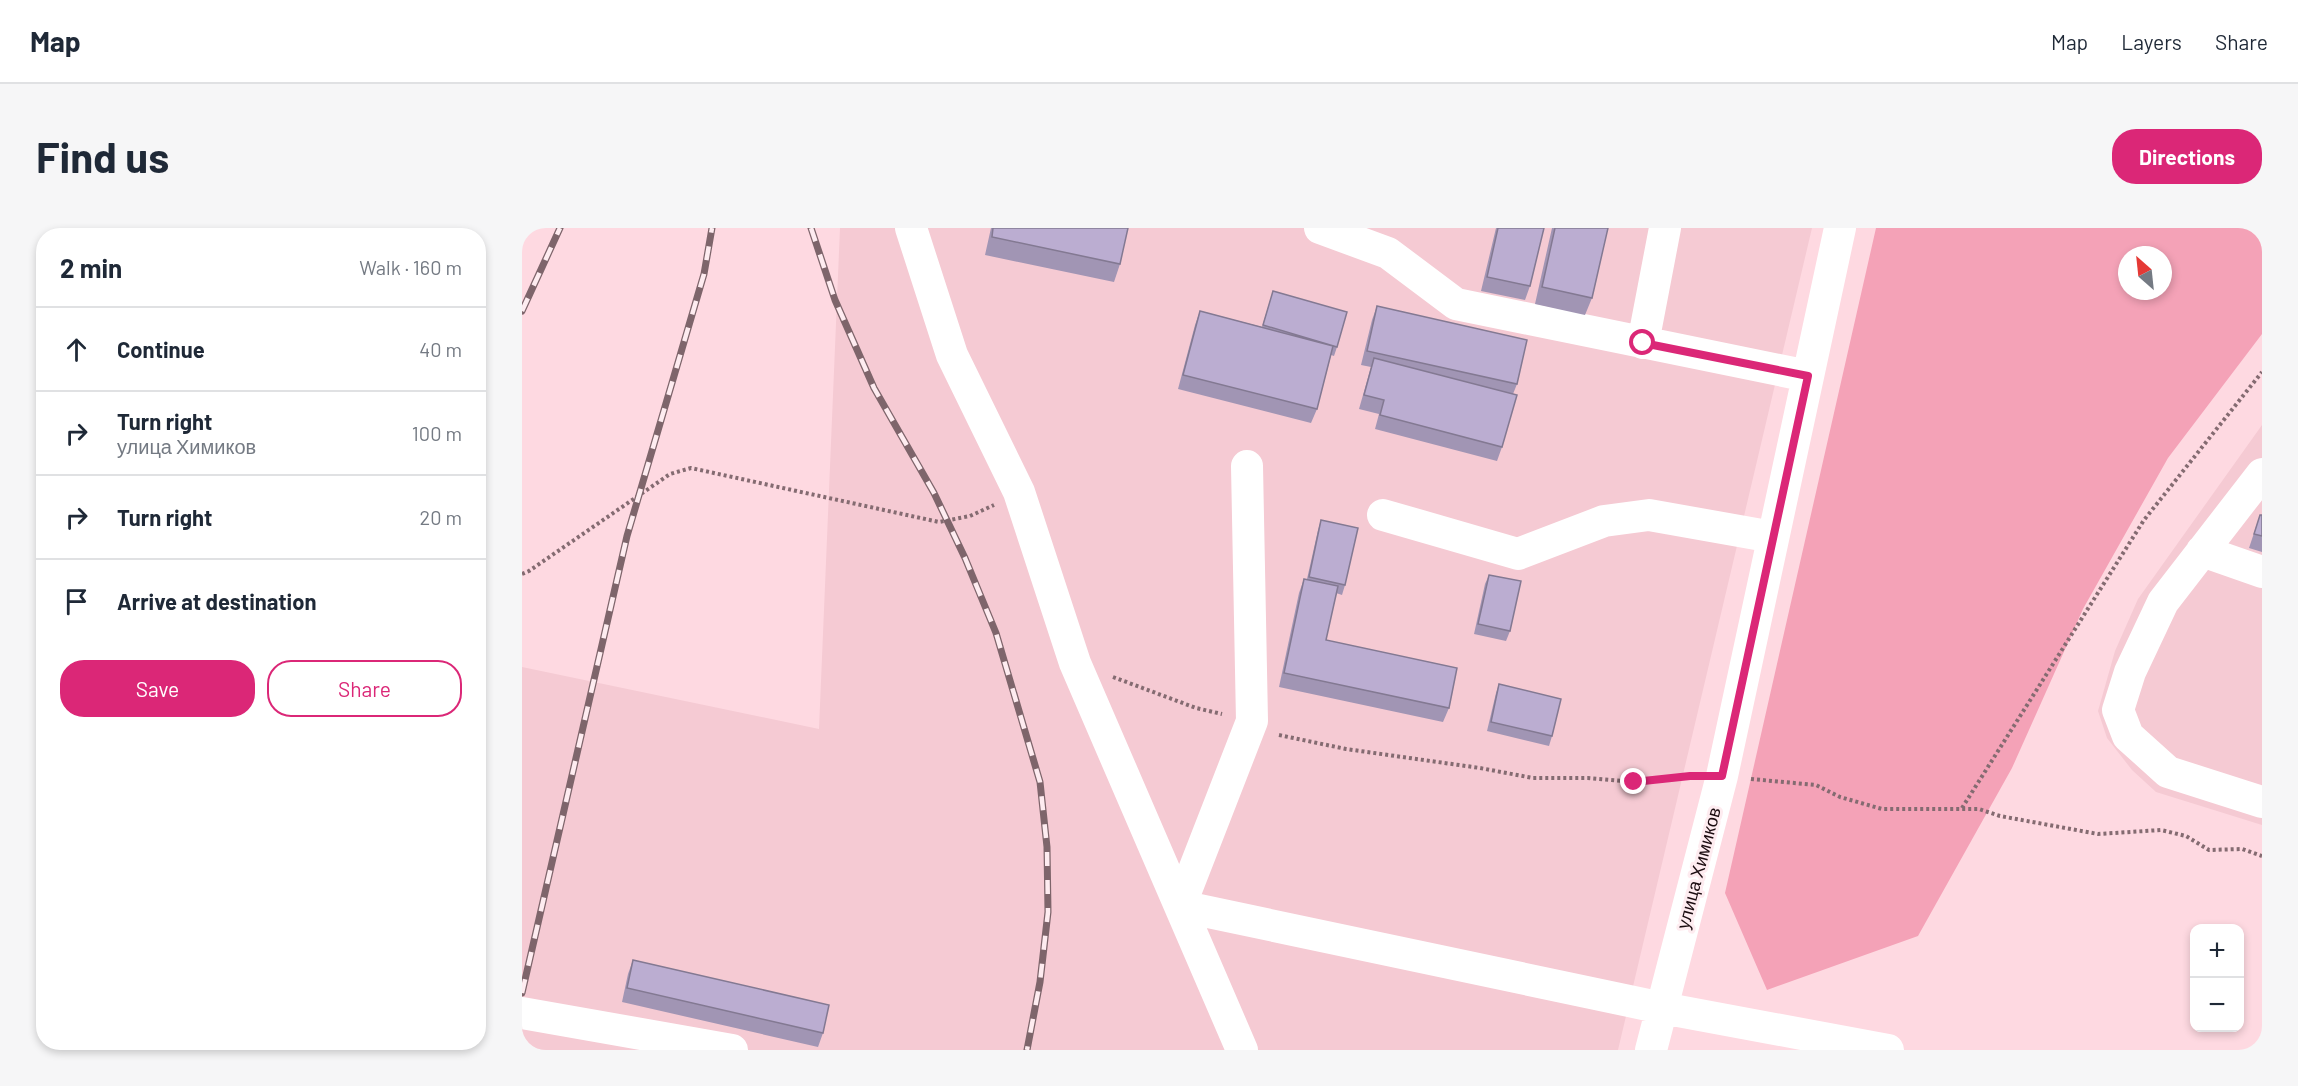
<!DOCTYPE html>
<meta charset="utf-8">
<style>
:root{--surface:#fff;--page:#f6f6f7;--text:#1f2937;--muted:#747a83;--line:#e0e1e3;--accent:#db2777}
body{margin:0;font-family:Barlow,sans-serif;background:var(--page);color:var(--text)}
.controls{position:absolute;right:18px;bottom:18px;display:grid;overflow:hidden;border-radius:12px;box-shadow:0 3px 9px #0003}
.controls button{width:54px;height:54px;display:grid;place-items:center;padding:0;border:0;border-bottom:2px solid var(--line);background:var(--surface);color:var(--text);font:30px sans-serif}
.compass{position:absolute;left:1596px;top:18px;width:54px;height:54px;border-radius:50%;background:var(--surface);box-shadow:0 3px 9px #0003;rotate:333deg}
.stop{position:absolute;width:18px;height:18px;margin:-14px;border:4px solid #db2777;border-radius:50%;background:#fff}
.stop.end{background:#db2777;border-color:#fff;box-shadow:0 2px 6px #0008}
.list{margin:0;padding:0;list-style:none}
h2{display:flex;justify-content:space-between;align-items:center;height:78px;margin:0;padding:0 24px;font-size:26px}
h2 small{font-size:20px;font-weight:400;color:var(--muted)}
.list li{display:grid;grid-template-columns:39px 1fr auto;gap:18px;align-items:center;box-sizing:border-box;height:84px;padding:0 24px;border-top:2px solid var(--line)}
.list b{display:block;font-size:22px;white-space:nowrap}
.list p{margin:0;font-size:20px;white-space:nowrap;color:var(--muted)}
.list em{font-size:20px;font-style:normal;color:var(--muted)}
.actions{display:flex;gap:12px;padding:18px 24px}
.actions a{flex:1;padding:14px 0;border:2px solid var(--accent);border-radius:24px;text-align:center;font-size:21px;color:var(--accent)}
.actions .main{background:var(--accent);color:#fff}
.icon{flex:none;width:33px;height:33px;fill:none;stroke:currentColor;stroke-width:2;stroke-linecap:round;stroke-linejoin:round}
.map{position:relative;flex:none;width:1740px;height:822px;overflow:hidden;border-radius:24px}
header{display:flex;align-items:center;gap:36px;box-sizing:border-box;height:84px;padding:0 30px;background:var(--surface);border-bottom:2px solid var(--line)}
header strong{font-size:28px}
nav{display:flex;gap:33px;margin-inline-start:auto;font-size:21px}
.intro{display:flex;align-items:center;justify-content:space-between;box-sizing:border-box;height:144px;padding:0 36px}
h1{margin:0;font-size:42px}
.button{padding:15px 27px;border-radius:24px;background:var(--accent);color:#fff;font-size:21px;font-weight:700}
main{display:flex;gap:36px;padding:0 36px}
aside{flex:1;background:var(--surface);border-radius:24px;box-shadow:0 3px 9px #0003}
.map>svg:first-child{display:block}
.built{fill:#f5cad3}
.green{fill:#f4a2b7;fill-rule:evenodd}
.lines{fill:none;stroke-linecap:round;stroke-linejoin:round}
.path{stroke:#846b71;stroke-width:4;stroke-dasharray:3 3;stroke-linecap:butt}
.minor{stroke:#fff;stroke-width:32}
.rail-casing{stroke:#7e656b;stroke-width:7}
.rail{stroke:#feecf0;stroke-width:4.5;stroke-dasharray:14;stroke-linecap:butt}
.wall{fill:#a195b4}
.building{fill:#bbadd1;stroke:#837992;stroke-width:1.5}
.route{stroke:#db2777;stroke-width:8}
.labels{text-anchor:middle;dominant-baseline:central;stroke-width:6;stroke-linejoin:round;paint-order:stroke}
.street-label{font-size:18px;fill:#1b0c10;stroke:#feecf0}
</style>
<header>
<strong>Map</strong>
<nav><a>Map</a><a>Layers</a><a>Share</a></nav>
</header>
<div class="intro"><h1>Find us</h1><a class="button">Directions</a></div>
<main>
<aside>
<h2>2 min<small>Walk · 160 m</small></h2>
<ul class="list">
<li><svg class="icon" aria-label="ahead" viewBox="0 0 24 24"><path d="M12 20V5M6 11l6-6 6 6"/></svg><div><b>Continue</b></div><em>40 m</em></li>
<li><svg class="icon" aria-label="right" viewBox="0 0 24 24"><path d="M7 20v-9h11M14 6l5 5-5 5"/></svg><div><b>Turn right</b><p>улица Химиков</p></div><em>100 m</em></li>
<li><svg class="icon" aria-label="right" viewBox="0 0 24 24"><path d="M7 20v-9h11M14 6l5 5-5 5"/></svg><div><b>Turn right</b></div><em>20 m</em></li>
<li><svg class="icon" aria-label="arrive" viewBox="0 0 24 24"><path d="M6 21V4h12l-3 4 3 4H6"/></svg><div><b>Arrive at destination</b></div></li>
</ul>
<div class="actions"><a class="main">Save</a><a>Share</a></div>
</aside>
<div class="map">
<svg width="1740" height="822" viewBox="0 0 1740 822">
<rect width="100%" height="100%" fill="#fed9e1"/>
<!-- built -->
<path class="built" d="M318 0H1290L1096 822H0V439L297 501Z
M1740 197V597L1634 564 1610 542 1585 510 1576 483 1593 423 1616 371Z"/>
<!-- green -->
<path class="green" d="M1354 0H1740V106L1646 230 1561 381 1490 540 1396 708 1245 762 1203 665ZM1605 27H1641V63H1605Z"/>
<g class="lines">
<!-- path -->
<path class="path" d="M0 346 7 343 148 246 169 240 417 294 448 288 472 277
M591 449 674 480 700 486
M757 507 824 521 958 540 1011 550H1066L1111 554 1171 548
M1229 551 1294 557 1318 569 1360 581H1457L1478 588 1576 606 1639 602 1664 608 1687 622 1720 621 1740 628
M1440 580 1622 292 1740 144"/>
<!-- minor -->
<path class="minor" d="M389 0 430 127 497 264 553 435 720 822
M798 0 866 25 934 76 1286 148
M1121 115 1143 0
M725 238 730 493 658 678 1140 780 1366 822
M1740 246 1641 374 1608 444 1596 482 1606 508 1646 544 1740 574
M861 287 996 326 1082 293 1127 287 1251 309
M1680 323 1740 344
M0 785 210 822
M1129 822 1200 548 1318 0"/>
<!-- rail casing -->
<g class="rail-casing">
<path id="rail" d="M289 0 313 72 352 160 412 265 443 330 474 405 518 554 525 619 526 684 518 754 505 822
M0 83 38 0
M0 765 105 308 182 46 190 0"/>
</g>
<!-- rail -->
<use href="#rail" class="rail"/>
</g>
<!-- wall -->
<path class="wall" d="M469 0H606L598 36 592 54 463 27Z
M974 0H1022L1008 58 1003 72 959 63Z
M1030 0H1086L1070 70 1063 87 1013 76Z
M751 63 815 119 812 128 809 127 795 181 789 195 656 161 673 97 678 83 740 99Z
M855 78 995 156 991 166 980 219 975 233 853 201 857 186 837 181 849 139 839 137 850 92Z
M1738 287H1740V324L1727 320Z
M799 292 823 357 820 367 814 365 804 412 927 480 921 494 757 459 777 365 782 351H785L796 302Z
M967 347 988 403 984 413 952 406 963 356Z
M977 456 1030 508 1027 518 965 503 974 465Z
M111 732 301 805 296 819 100 774 106 746Z"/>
<!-- building -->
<path class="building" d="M471 0H606L598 36 470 9Z
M976 0H1022L1008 58 965 49Z
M1033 0H1086L1070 70 1020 59Z
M751 63 825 84 815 119 741 97Z
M855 78 1005 112 995 156 845 123Z
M678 83 811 118 795 181 661 147Z
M852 130 995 167 980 219 858 187 862 172 842 167Z
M1738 287H1740V308L1732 306Z
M799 292 836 300 823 357 787 349Z
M967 347 999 353 988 403 956 396Z
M782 351 816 358 804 412 935 440 927 480 762 445Z
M977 456 1039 471 1030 508 969 494Z
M111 732 307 777 301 805 105 760Z"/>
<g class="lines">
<!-- route -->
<path class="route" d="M1112 554 1168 548H1200L1286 148 1121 115"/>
</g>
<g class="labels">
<!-- street labels -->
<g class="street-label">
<text transform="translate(1176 640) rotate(-75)">улица Химиков</text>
</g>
</g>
</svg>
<div class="controls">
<button>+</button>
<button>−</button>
</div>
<svg class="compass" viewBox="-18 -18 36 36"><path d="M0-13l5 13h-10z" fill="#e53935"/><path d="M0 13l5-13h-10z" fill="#747a83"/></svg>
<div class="stop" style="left:1121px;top:115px"></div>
<div class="stop end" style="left:1112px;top:554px"></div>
</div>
</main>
